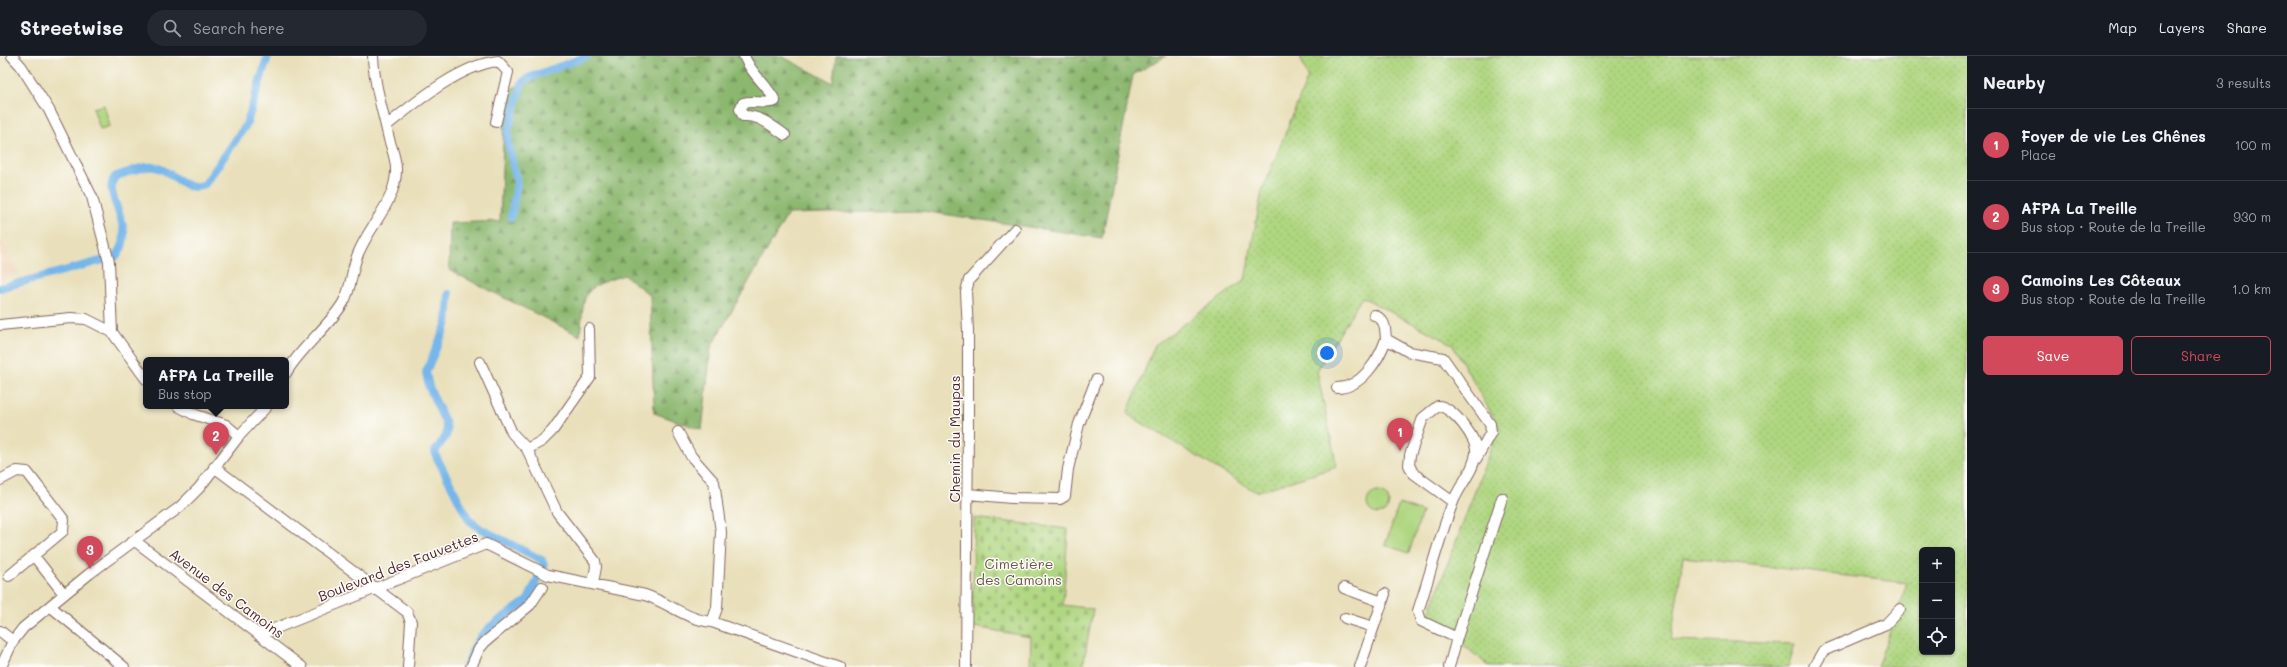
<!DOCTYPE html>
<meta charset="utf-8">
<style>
:root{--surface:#171b24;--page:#242831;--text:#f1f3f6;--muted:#9ea1a6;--line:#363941;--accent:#d1495b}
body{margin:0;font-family:Mali,sans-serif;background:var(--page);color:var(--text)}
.controls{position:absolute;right:12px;bottom:12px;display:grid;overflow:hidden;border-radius:6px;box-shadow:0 1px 3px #0004}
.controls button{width:36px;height:36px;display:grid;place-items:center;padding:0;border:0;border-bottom:1px solid var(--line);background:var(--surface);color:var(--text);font:20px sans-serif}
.you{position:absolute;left:1327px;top:297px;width:14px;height:14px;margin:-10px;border:3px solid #fff;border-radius:50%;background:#1a73e8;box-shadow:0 0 0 6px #1a73e833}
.badge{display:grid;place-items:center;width:26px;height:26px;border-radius:50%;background:var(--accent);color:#fff;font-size:13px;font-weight:700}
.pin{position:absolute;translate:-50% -33px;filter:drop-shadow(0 1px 2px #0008)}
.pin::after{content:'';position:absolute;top:21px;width:14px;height:12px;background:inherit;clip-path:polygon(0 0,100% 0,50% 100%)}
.popup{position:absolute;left:143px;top:301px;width:146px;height:52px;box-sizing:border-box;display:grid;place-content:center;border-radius:6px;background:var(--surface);filter:drop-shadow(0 1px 3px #0005);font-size:13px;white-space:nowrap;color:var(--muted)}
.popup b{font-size:15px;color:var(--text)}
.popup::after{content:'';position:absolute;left:50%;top:100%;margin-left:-8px;border:8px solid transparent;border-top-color:var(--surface)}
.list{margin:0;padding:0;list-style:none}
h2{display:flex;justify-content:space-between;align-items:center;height:52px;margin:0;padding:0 16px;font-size:17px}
h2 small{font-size:13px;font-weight:400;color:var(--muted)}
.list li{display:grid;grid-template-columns:26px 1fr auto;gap:12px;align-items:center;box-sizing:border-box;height:72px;padding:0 16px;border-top:1px solid var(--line)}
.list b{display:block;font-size:15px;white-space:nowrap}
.list p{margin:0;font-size:13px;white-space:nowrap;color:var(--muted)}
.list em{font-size:13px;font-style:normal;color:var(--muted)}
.actions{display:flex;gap:8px;padding:12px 16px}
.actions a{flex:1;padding:9px 0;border:1px solid var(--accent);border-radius:6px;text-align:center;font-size:14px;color:var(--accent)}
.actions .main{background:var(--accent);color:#fff}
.icon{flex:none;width:22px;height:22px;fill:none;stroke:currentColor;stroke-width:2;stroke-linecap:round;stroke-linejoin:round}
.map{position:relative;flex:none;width:1967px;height:611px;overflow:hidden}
header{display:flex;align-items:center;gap:24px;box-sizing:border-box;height:56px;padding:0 20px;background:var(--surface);border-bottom:1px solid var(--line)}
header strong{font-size:19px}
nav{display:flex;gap:22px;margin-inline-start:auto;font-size:14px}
.search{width:280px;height:36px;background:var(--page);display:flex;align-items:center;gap:10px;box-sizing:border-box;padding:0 14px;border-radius:22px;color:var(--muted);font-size:15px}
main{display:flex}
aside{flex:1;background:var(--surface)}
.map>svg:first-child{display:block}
.built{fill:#f0d5bc}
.grass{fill:url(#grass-dots);stroke:#7c7a56;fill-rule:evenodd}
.forest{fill:url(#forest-firs);stroke:#6a6b4c}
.cemetery{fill:url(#cemetery-stones);stroke:#7c7a56}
.pitch{fill:#afd680;stroke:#7c7a56}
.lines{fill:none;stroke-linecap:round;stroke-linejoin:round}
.canal{stroke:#76b6ea;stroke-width:8}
.minor-casing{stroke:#82635d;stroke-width:12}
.minor{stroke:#fff;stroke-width:10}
.labels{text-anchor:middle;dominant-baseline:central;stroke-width:3;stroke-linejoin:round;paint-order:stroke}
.street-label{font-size:14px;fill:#4a1f2b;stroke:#fdfcf7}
.park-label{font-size:14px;fill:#685644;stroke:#fdfcf7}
</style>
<header>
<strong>Streetwise</strong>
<div class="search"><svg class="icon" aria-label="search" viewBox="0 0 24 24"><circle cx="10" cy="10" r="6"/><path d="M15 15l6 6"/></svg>Search here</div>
<nav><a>Map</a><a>Layers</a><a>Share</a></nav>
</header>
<main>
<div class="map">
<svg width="1967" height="611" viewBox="0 0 1967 611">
<defs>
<pattern id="grass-dots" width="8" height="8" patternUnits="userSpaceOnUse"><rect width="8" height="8" fill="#afd680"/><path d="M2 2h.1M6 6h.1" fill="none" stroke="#98b76f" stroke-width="1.8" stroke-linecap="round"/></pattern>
<pattern id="forest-firs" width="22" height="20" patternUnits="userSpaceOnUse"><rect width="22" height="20" fill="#8bb76e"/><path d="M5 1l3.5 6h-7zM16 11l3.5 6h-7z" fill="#74945b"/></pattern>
<pattern id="cemetery-stones" width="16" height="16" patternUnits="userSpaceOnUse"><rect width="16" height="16" fill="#afd680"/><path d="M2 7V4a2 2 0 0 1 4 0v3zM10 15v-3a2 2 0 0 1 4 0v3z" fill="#98b76f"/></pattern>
</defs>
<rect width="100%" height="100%" fill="#fdfcf7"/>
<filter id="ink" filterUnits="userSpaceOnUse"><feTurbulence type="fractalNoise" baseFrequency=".025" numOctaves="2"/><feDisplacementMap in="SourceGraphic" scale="8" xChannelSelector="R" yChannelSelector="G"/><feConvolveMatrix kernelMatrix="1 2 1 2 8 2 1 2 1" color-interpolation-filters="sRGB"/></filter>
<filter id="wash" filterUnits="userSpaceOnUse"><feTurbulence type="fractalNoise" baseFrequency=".012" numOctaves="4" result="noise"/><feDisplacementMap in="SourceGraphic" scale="16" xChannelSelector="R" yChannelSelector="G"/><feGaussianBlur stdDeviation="0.9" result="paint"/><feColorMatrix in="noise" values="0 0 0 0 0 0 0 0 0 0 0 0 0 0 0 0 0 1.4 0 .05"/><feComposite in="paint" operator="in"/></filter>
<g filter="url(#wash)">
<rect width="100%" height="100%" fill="#e9e0bb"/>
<!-- built -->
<path class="built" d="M0 183 20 218 0 224Z"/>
<!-- grass -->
<path class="grass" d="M1300 0H1967V611H1877L1907 527 1683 501 1671 584 1795 588 1788 611H1490L1428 560 1499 371 1452 288 1362 241 1317 315 1337 411 1256 436 1127 358 1155 289 1245 224 1262 135 1308 21ZM1922 494H1952V596H1922Z"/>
<!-- forest -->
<path class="forest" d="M578 0H781L833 27 836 0H1166L1133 19 1102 182 922 155 788 158 711 291 702 374 654 357 650 239 624 219C579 233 585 236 580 280L449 214 450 167 500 165 505 36Z"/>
<!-- cemetery -->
<path class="cemetery" d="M974 462 1068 473 1063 549 1093 553 1083 611H1030L1031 581 969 570V561L972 560 975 555 969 536H973Z"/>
<!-- pitch -->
<path class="pitch" d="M104 49 110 70 100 73 93 52Z
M1367 447a11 11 0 1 1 22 0a11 11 0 1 1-22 0Z
M1399 448 1422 456 1409 497 1385 489Z"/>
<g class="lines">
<!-- canal -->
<path class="canal" d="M511 161 517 127 508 86V76L522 27 528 22 588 0
M0 232 115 201C142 174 98 137 116 120 127 117 143 109 155 111 173 114 185 139 205 128L246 69 268 0
M449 238 447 267 426 316 429 331 445 366 447 374 446 380 435 395 436 400 469 464 481 473 542 504 544 509 528 544 490 571 481 580 473 593 466 611"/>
</g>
</g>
<g filter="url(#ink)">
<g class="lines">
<!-- minor casing -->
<g class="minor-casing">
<path id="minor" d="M12 0 21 10 49 54 92 141 109 206 112 276 146 323
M744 0C752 20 768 29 775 45 764 49 754 44 743 47L740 53 743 60C760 59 772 70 785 79
M386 70C416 46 460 9 498 5L508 16 496 66
M1374 259C1386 264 1385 272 1386 283L1409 296 1443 302 1490 368 1491 376 1476 403
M0 269 71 262 86 263 112 276
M480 306 512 377 527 393 557 456 595 505 596 511 593 527
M286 317C301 291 327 273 343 247 352 232 351 214 358 198 369 170 397 144 396 113 396 103 392 93 389 83 383 56 374 28 373 0
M1337 332C1361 332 1379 304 1386 283
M178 350 193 358 226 369 239 380
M678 376 691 400 714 426 721 476 717 552 712 566
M527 393 542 385 553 374 590 321 589 273
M214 411 407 556 411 566 408 611
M0 424 17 415 27 416 64 464 63 475 9 520
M968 438 1011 442 1060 443 1065 440 1068 413 1079 368 1096 324
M135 485 302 611
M34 500 64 538
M1344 532 1382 546
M50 550 124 611
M1345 562 1373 571
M0 575 13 585
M259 579 486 488 548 519 645 539C669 547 687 564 712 566L840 611
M1457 582 1502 442
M1 611 13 585 23 572 89 518 180 451 199 432 239 380 267 350
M471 611 479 593 485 586 530 549 542 531
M966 611 968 370V275L966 236 969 224 1015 173
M1360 611 1385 538
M1449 611 1457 582 1421 565 1418 555C1430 519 1439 482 1453 446 1459 430 1474 415 1476 397 1478 383 1452 350 1438 350L1423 362 1410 399 1409 409 1413 417 1453 446
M1814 611 1823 595 1886 568 1900 553"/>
</g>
<!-- minor -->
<use href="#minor" class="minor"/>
</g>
</g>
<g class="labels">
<!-- street labels -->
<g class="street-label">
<text transform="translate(954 383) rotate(-90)">Chemin du Maupas</text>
<text transform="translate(398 510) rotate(-21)">Boulevard des Fauvettes</text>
<text transform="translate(227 537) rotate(37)">Avenue des Camoins</text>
</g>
<!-- park labels -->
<g class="park-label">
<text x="1019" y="507">Cimetière<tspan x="1019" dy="16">des Camoins</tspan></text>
</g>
</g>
</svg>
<div class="controls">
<button>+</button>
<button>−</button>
<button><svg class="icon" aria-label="locate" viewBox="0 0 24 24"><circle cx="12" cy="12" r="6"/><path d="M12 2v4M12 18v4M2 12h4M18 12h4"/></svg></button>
</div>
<div class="you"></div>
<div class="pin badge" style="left:1400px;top:395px">1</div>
<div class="pin badge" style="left:216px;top:399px">2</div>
<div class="popup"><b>AFPA La Treille</b>Bus stop</div>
<div class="pin badge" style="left:90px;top:513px">3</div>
</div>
<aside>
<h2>Nearby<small>3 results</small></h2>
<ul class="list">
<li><span class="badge">1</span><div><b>Foyer de vie Les Chênes</b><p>Place</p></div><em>100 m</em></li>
<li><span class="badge">2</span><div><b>AFPA La Treille</b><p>Bus stop · Route de la Treille</p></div><em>930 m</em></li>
<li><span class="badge">3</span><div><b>Camoins Les Côteaux</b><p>Bus stop · Route de la Treille</p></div><em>1.0 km</em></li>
</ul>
<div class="actions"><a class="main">Save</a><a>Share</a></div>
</aside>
</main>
